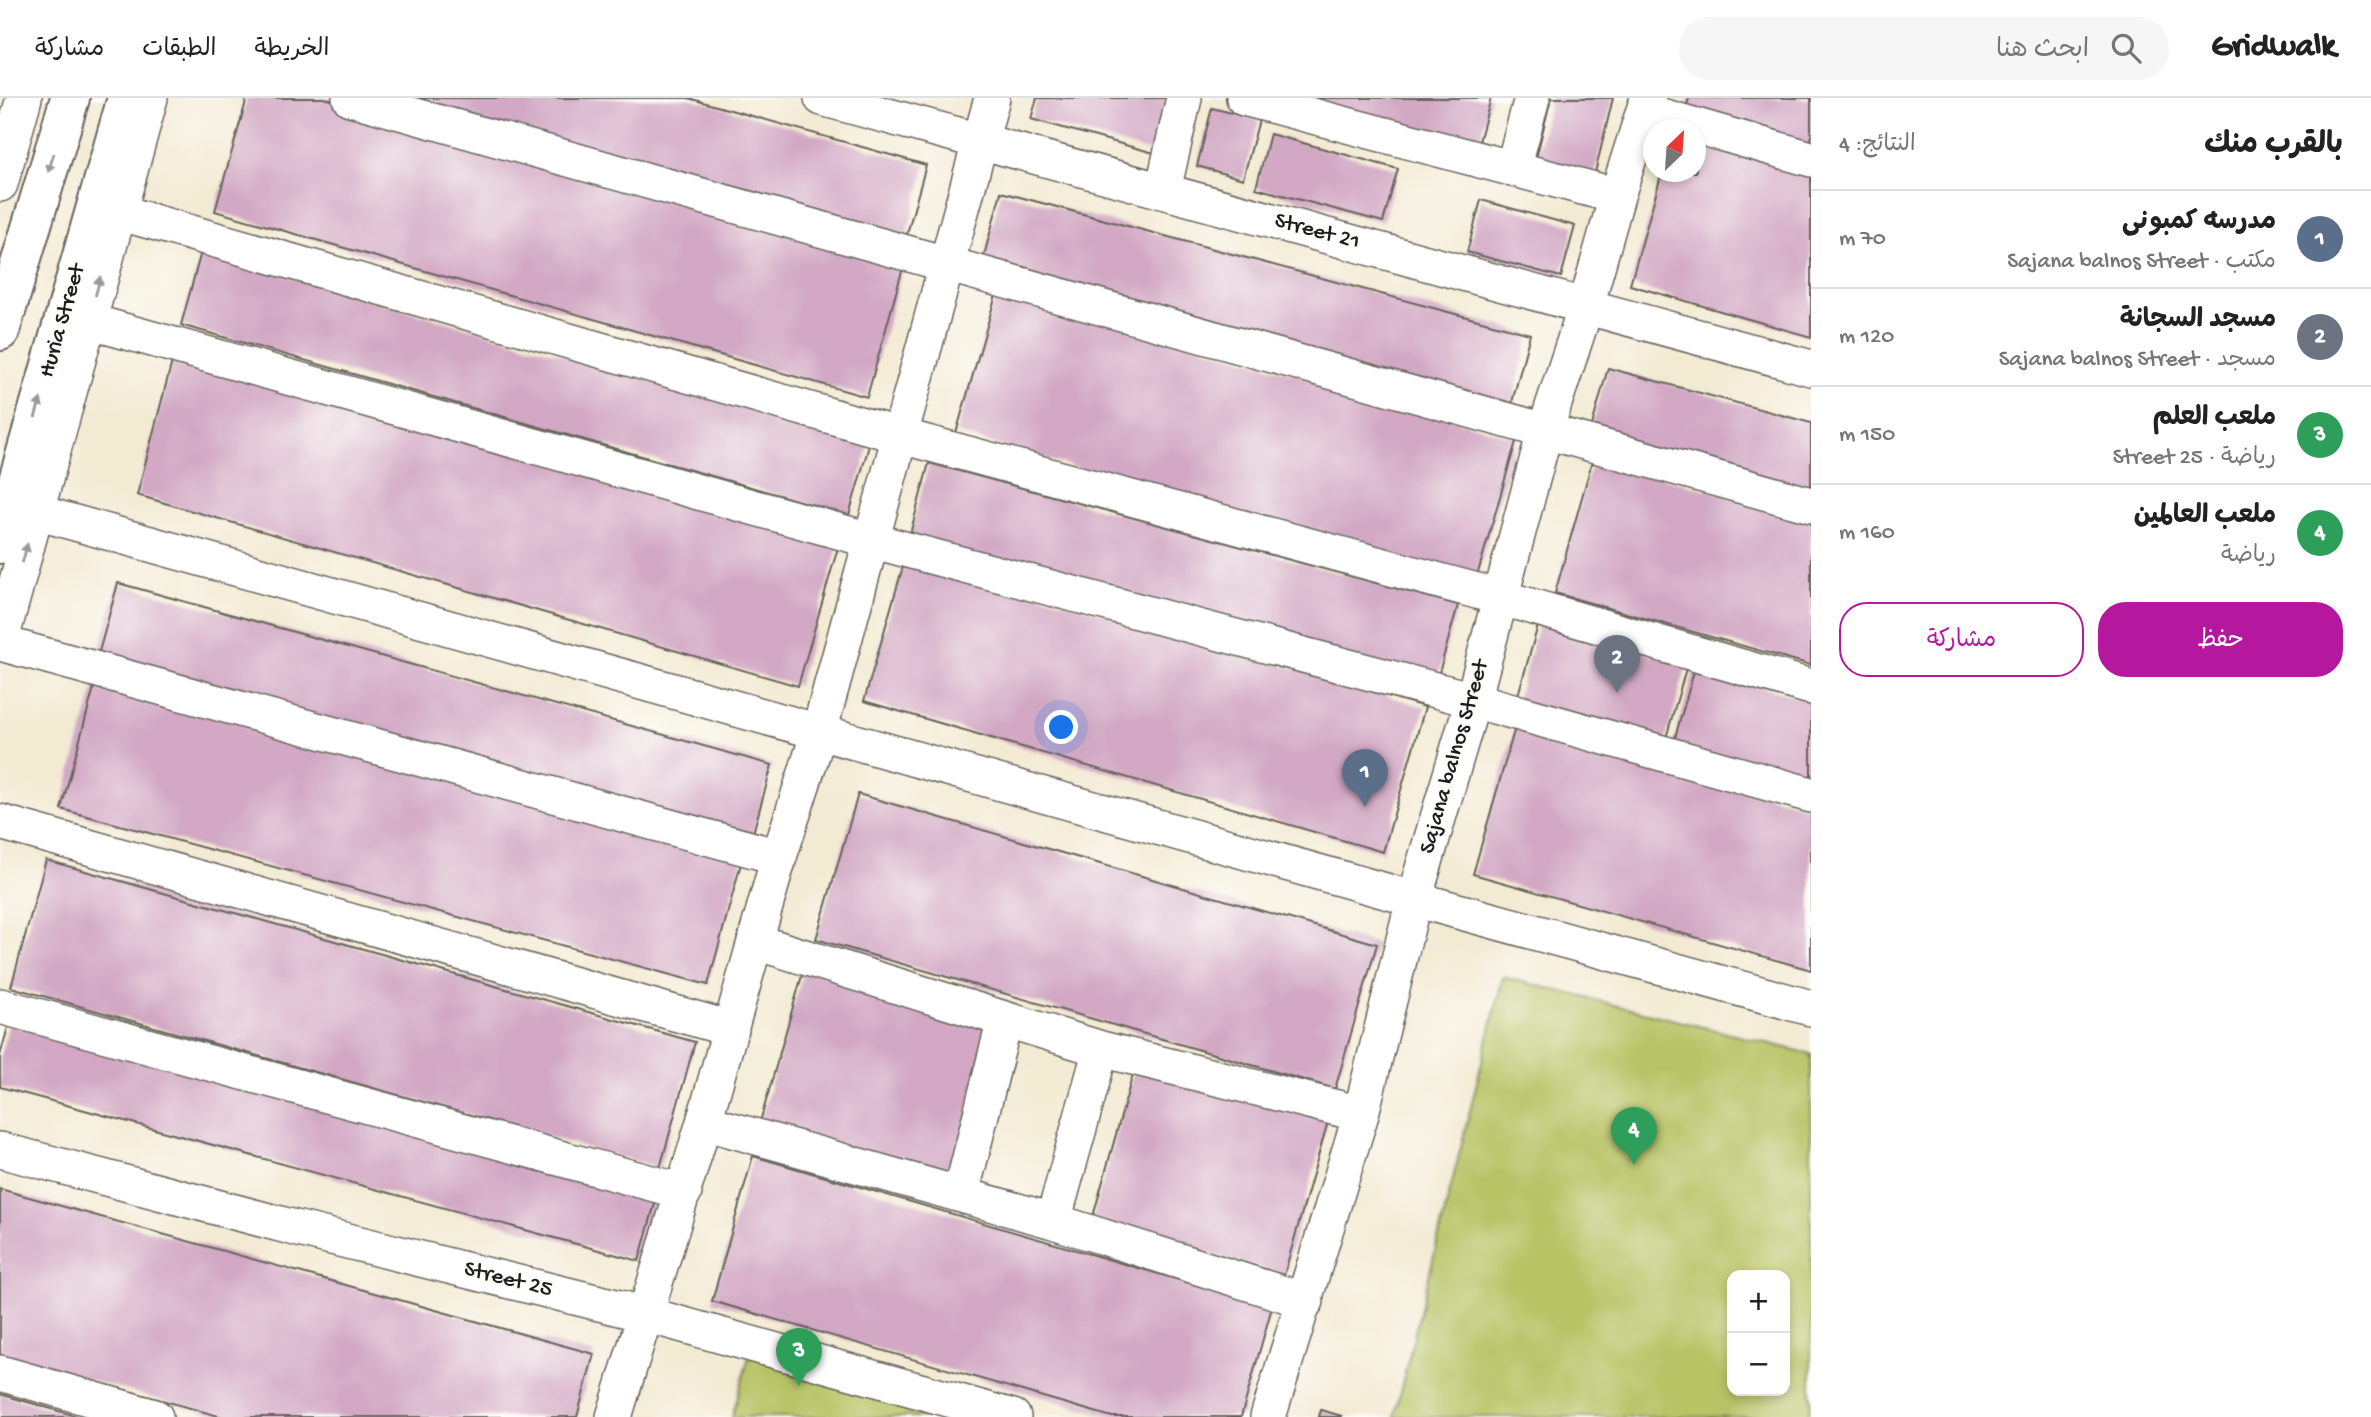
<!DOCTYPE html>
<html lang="ar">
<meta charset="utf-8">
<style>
:root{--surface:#fff;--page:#f6f6f6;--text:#222;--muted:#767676;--line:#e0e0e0;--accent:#b5179e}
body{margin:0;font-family:"Gochi Hand","Playpen Sans Arabic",sans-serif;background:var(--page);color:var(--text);direction:rtl}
.controls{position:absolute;right:21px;bottom:21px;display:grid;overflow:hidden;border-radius:14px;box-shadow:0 4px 10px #0003}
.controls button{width:63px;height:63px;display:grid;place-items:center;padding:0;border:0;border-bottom:2px solid var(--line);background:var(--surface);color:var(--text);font:35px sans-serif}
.compass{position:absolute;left:1643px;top:21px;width:63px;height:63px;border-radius:50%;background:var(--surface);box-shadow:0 4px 10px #0003;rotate:25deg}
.you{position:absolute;left:1062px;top:630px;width:24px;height:24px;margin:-18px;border:5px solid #fff;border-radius:50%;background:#1a73e8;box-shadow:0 0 0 10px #1a73e833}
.badge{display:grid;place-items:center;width:46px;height:46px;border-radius:50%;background:var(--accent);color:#fff;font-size:23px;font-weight:700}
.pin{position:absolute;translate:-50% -58px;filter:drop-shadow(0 2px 4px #0008)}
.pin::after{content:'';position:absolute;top:37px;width:24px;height:21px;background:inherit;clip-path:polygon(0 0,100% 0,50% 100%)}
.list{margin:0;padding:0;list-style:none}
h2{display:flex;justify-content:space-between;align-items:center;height:91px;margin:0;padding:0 28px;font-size:30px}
h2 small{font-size:23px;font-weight:400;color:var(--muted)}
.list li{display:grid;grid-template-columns:46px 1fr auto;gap:21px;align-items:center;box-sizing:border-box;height:98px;padding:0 28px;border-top:2px solid var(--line)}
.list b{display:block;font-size:26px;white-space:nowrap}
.list p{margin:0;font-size:23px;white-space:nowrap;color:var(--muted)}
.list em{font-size:23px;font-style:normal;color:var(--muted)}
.actions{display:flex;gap:14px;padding:21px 28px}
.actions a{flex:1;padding:16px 0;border:2px solid var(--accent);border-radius:28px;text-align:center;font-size:24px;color:var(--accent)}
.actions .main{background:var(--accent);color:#fff}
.icon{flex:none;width:38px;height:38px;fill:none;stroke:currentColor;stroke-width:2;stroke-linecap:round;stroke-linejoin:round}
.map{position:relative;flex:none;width:1811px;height:1319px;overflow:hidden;direction:ltr}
header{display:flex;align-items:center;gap:42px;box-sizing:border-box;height:98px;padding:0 35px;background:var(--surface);border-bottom:2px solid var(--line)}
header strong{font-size:33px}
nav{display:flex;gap:38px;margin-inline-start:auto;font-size:24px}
.search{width:490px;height:63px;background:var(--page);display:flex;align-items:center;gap:18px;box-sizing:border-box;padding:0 24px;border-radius:38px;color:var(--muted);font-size:26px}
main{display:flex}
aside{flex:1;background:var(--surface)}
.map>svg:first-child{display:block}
.garden{fill:#b7c365;stroke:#6a7040;stroke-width:2;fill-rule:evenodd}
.building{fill:#d2a8c4}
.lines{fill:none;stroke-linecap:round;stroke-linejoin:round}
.minor-casing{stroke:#67645c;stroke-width:38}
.major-casing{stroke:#67645c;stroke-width:42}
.minor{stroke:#fff;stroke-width:35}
.major{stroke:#fff;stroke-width:38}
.oneway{fill:#999}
.labels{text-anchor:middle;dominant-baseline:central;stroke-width:5;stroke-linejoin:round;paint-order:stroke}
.street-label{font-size:23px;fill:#1c1c1c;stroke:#fdfcf7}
</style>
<header>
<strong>Gridwalk</strong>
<div class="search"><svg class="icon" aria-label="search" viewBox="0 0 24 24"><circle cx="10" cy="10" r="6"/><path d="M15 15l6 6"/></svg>ابحث هنا</div>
<nav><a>الخريطة</a><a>الطبقات</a><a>مشاركة</a></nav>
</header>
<main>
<aside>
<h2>بالقرب منك<small>النتائج: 4</small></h2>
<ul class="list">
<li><span class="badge" style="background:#5c6f8a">1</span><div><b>مدرسه كمبونى</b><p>مكتب · Sajana balnos Street</p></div><em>70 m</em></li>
<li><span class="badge" style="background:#6b7280">2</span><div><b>مسجد السجانة</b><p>مسجد · Sajana balnos Street</p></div><em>120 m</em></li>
<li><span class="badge" style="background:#2e9e5b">3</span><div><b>ملعب العلم</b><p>رياضة · Street 25</p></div><em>150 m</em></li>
<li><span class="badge" style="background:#2e9e5b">4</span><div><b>ملعب العالمين</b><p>رياضة</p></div><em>160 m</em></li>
</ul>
<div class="actions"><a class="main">حفظ</a><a>مشاركة</a></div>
</aside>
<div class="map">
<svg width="1811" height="1319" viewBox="0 0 1811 1319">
<rect width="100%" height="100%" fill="#fdfcf7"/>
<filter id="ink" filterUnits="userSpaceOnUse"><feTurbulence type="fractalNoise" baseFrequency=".0143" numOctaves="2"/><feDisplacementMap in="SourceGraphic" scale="14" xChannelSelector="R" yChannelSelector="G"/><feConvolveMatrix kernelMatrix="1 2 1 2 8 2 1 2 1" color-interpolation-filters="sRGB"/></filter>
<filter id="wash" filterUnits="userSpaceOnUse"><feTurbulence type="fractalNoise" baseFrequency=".00686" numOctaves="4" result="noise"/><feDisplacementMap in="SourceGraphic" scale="28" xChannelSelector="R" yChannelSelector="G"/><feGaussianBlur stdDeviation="1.57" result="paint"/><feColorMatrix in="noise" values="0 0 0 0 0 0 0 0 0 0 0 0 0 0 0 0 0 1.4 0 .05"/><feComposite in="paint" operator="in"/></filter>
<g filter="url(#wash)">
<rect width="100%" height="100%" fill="#f3ead3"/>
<!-- garden -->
<path class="garden" d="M1503 879 1811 956V1307L1808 1319H1394ZM1732 1177H1785V1293H1732Z
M749 1258 965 1319H732Z"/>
<g id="blocks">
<!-- building -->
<path class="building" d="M247 0H324L904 166 867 299 215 113Z
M387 0H688L926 67 904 147Z
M1037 0H1169L1154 55 1031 21Z
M1302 0H1491L1477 51Z
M1551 0H1613L1593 83 1534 68Z
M1689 0H1811V57L1683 21Z
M1212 10 1259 22 1243 81 1197 68Z
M1270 36 1398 71 1383 124 1256 90Z
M1696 41 1811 73V239L1630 187 1662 74H1696Z
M1001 94 1530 236 1510 312 981 169Z
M1481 102 1575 128 1561 179 1467 154Z
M201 154 870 344 849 417 181 227Z
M998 190 1517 340 1475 485 956 335Z
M175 252 841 439 798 588 137 397Z
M1608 270 1811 325V403L1588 342Z
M1593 360 1811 421V567L1555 495Z
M929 365 1458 507 1437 582 909 440Z
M906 458 1425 609 1383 754 864 603Z
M118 485 772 667 751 742 97 561Z
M1539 524 1687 567 1664 647 1516 604Z
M1695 570 1811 603V690L1672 650Z
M96 582 743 758 708 887 61 711Z
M1516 626 1811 710V872L1473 776Z
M858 696 1377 846 1335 991 816 841Z
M46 762 695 944 660 1070 11 889Z
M805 867 997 922 952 1078 760 1024Z
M10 922 657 1098 639 1163 0 989V958Z
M1136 965 1329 1020 1284 1177 1092 1122Z
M753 1058 1272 1209 1241 1319H1112L712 1203Z
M0 1091 594 1256 577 1319H222L0 1257Z
M0 1296 76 1318V1319H0Z
M1321 1312 1342 1318 1341 1319H1319Z"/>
</g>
</g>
<g filter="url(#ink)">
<use href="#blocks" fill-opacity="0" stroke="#67645c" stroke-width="2"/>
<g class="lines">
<!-- minor casing -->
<g class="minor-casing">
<path id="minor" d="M350 0 1811 407
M822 0 1811 270
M1244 0 1617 98
M1644 13 1811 61
M1513 70 1532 0
M0 86 24 0
M1163 92 1184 0
M118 114 901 338 1499 499 1811 589
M88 223 870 442 1473 602 1811 697
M36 414 1414 801 1811 910
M0 545 779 759
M0 545 150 0
M0 724 731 931
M756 844 1101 951 1361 1016
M0 908 684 1094
M704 1024 1053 1123 1306 1203
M0 1052 299 1131 644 1216 1013 1319
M961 1096 1005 921
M1053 1123 1101 951
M0 1275 155 1319
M614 1319 704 1024 779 759 819 634 992 0
M1268 1319 1361 1016 1414 801 1473 602 1545 333 1586 208 1617 98 1648 0"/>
</g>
<!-- major casing -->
<g class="major-casing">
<path id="major" d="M0 233 70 0
M0 446 127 0"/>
</g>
<!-- minor -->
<use href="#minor" class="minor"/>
<!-- major -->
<use href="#major" class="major"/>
</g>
<!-- one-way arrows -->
<defs><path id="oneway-solid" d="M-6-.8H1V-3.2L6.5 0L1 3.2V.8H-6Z" transform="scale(1.75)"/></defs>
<g class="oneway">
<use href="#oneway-solid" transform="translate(51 65) rotate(106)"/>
<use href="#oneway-solid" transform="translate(98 188) rotate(-75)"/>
<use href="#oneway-solid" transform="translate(38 310) rotate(-74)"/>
<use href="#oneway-solid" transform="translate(25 455) rotate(-75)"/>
</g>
</g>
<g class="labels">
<!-- street labels -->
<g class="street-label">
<text transform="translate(1317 134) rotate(15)">Street 21</text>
<text transform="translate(63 223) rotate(-74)">Huria Street</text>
<text transform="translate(1455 659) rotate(-74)">Sajana balnos Street</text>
<text transform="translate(508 1182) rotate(14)">Street 25</text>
</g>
</g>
</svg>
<div class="controls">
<button>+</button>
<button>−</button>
</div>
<svg class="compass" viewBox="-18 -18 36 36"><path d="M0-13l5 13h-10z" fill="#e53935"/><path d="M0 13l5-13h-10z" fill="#767676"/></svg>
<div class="you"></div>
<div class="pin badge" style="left:1365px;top:709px;background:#5c6f8a">1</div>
<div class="pin badge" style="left:1617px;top:595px;background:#6b7280">2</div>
<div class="pin badge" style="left:799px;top:1288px;background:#2e9e5b">3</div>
<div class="pin badge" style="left:1634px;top:1067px;background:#2e9e5b">4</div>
</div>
</main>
